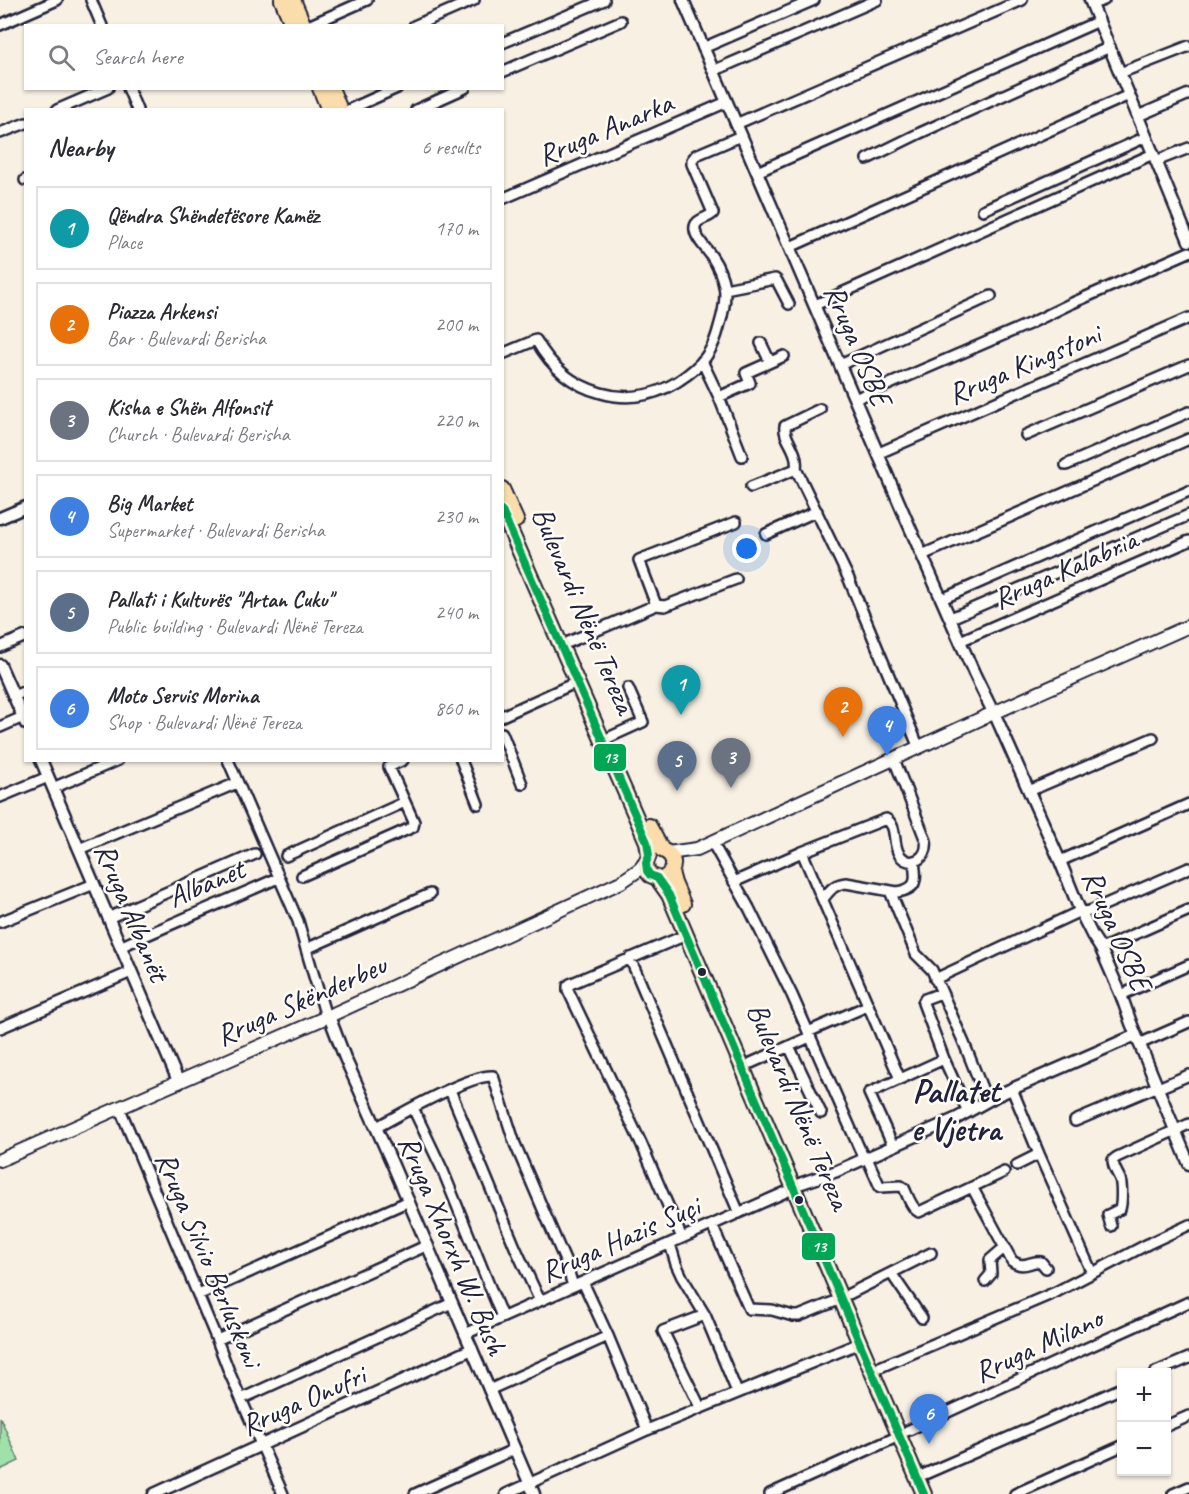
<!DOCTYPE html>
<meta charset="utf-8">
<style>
:root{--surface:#fff;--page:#f2f2f3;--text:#2b2b33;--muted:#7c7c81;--line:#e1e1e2;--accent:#7c3aed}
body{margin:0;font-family:Caveat,sans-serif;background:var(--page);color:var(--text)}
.controls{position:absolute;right:18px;bottom:18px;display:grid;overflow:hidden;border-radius:0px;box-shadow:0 2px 4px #0004}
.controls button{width:54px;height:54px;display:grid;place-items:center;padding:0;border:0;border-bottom:2px solid var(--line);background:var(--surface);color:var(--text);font:30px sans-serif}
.you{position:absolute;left:747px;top:549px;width:21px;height:21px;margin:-15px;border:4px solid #fff;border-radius:50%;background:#1a73e8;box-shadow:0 0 0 9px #1a73e833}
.badge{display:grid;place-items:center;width:39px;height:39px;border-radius:50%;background:var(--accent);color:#fff;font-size:20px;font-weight:700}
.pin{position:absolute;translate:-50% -50px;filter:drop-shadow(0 2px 3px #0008)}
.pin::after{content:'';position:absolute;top:32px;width:21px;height:18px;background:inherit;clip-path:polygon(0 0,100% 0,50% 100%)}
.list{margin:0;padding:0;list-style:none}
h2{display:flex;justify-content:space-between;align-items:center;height:78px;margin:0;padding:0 24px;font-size:26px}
h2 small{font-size:20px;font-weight:400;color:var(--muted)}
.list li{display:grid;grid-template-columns:39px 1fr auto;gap:18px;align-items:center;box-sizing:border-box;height:84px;margin:0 12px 12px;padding:0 12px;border:2px solid var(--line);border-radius:0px}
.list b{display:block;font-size:22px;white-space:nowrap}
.list p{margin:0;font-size:20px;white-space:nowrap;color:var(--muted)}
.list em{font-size:20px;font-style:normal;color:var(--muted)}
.icon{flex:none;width:33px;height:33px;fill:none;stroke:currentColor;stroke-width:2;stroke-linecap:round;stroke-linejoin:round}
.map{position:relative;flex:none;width:1189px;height:1494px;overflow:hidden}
.search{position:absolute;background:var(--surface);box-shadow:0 2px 4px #0004;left:24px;top:24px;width:480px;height:66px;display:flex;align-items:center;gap:15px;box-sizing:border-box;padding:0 21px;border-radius:0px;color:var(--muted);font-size:22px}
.panel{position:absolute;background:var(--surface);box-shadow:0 2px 4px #0004;left:24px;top:108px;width:480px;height:654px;border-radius:0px}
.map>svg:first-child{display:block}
.green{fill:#a0e0a9;stroke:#618172;stroke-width:1.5}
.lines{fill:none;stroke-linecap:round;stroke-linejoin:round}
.minor-casing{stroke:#22223b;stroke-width:14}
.tertiary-casing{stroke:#22223b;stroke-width:15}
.secondary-casing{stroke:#22223b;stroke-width:16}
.primary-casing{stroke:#22223b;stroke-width:18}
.minor{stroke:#fdfcf7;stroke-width:9}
.tertiary{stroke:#fdfcf7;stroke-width:10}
.secondary{stroke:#fdfcf7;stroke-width:12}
.primary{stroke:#faddab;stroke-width:14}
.bus-1-casing{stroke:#fdfcf7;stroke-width:12}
.bus-1{stroke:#00a651;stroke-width:8}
.bus-dot{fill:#22223b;stroke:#fdfcf7;stroke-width:2}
.labels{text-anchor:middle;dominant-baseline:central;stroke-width:5;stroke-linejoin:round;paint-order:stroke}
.street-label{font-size:30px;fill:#22223b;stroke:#fdfcf7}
.quarter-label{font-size:33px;font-weight:bold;fill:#22223b;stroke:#fdfcf7}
.line-badge{stroke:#fdfcf7;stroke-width:2}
.badge-label{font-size:16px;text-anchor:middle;font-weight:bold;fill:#fff}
</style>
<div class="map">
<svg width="1189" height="1494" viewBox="0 0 1189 1494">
<rect width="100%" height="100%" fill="#f7f0e3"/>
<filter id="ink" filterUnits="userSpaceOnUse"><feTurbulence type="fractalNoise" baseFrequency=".0167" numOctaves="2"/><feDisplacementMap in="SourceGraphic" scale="12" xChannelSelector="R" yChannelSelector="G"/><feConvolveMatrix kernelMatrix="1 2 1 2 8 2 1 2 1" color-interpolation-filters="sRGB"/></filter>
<g filter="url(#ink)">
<!-- green -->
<path class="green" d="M0 1417 19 1461 0 1470Z"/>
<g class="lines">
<!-- minor casing -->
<g class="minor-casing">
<path id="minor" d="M91 0 102 26
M1092 4 1104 0
M0 25 57 0
M308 26 367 0
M414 26 474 0
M502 43 604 0
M703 48 814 0
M713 71 877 0
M502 72 621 21
M1120 73 1189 46
M128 88 137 110
M57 110 108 88
M348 110 397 88
M416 110 465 88
M1138 116 1189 94
M736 124 1022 0
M0 133 26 123
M867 159 920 133 1110 47
M1156 161 1189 148
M757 172 1099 21
M25 180H26
M502 199 727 102
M983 210 1146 137
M790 247 1129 95
M725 289 775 279 777 281 789 304
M815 305 1153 154
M761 343 770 362
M502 354 536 340C551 367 571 385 601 393 632 402 662 394 687 375 695 369 704 361 709 352 714 344 717 335 719 327 723 314 727 299 724 286 722 275 718 266 712 257 707 249 696 239 695 230 693 219 708 219 713 213L692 164V160L696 155 741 136
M702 361 719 397 742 456
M840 365 991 296
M719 397 750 383 746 373 784 356
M855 399 1031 323 1070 304 1189 252
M1026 435 1189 365
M879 453 1189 318
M1066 465 1189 412
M796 469 848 577 919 748
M751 487 796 469C799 449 783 440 785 426L820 409
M766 534 817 511
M922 555 1189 439
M942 599 1189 491
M656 605 639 560 736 522
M951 618 1189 515
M960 641 1189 541
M569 642 656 605 665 606 736 579
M0 647 26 636
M13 696 26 691
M502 716 577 682
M0 727 23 717
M502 733 522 784
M610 737 643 722 628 688
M228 760 298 921 306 949
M461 760 478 804
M53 788 118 760
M1029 791 1153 738
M0 797 48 777
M712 842 749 908 792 995 864 1159
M79 849 237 783
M286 856 405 802
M1060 861 1189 804
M302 876 413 827 414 822 389 767 403 760
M734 882 802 852
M890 891 916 954 932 970 964 1043 987 1101
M823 899C830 890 834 884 846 883L897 892C919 889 916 879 914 861
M108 918 255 854
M0 922 94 884
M120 947C173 923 226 901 278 878
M1101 949 1189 910
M630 958 739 1213
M935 979 1076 913 1090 911 1189 868
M941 993 925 999 923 1003 944 1059 968 1112
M1121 995 1189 965
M326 1017 306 949 430 894
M0 1028 131 972
M808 1032 867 1006
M1139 1044 1189 1022
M789 1046 821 1113
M751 1063 810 1037
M900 1079 944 1059
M1012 1089 1039 1154 1092 1273
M450 1090 515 1247 540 1301
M413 1108 443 1171 502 1317
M120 1109 217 1340 230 1374 283 1494
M1075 1121 1151 1089 1163 1086 1189 1075
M377 1127C399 1115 470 1074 493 1076L515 1144 566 1263 573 1286
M893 1146 869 1093 900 1079 802 852 886 819C898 826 892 843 899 854 909 869 929 859 926 841L894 759
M867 1158 880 1187 901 1186 904 1188C908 1196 911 1208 919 1212L1004 1172
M1017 1165 1039 1154
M972 1187 1012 1261C1026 1270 1029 1260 1041 1262L1046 1268
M712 1225 749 1309 772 1310 793 1316H799L841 1299
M1111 1226 1108 1215 1120 1209C1122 1203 1122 1185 1120 1179 1117 1172 1113 1168 1113 1160L1117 1157 1189 1124
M682 1238 641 1143 568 990V986L570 984 686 935
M670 1244 676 1264 682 1277 705 1315 737 1392
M891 1273 922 1318
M985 1281 991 1274 990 1260 1005 1247
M583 1282 608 1336 647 1430
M849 1294 931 1253
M198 1295 409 1201
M465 1334 795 1188
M217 1340 428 1245
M880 1367 1056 1292 1148 1244 1189 1225
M1156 1372 1189 1358
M489 1390 608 1336
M241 1399 452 1303
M700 1407 663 1331 705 1315
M1166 1426 1189 1416
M907 1431 1069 1356 1189 1302
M925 1474 1122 1388
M415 1494 515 1449
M506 1494 647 1430 860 1343
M770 1494 899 1436
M1015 1494 1122 1446
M1173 1494 1189 1487"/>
</g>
<!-- tertiary casing -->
<g class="tertiary-casing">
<path id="tertiary" d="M683 0 907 521 974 673 991 708
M1090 0 1189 241
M0 518 26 507
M0 665 26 724
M996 717 1060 861 1081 913 1092 935 1101 949 1121 995 1131 1023 1189 1164
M41 760 179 1083
M329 1016 345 1058 392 1163 534 1494
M802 1183 837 1171 864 1159 957 1118 998 1095 1136 1035
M154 1494 472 1349"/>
</g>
<!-- secondary casing -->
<g class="secondary-casing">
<path id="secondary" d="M998 711 1189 626
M668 853 697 849 989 715
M0 1160 329 1016 621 882 640 869 646 861"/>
</g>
<!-- primary casing -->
<g class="primary-casing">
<path id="primary" d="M282 0 293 26
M293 0 304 26
M320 88 329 110
M331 88 340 110
M502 489 516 520
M502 511 647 842 649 855 646 863 647 871 650 875 657 878 669 895 924 1494
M649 826 662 850C676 855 677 870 664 878
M671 872 674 883 683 904"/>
</g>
<!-- minor -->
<use href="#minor" class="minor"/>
<!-- tertiary -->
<use href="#tertiary" class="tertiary"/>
<!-- secondary -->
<use href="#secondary" class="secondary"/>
<!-- primary -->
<use href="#primary" class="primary"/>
<!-- bus-1 casing -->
<g class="bus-1-casing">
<path id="bus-1" d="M502 511 647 842 649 855 646 863 647 871 650 875 657 878 669 895 924 1494"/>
</g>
<!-- bus-1 -->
<use href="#bus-1" class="bus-1"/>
</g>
</g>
<!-- markers -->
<g class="bus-dot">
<circle cx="702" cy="972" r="5"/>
<circle cx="799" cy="1200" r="5"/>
</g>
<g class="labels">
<!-- street labels -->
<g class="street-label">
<text transform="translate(605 129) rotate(-23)">Rruga Anarka</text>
<text transform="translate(858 345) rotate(67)">Rruga OSBE</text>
<text transform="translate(1024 364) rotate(-23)">Rruga Kingstoni</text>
<text transform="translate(1065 569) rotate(-24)">Rruga Kalabria</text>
<text transform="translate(584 610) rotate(67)">Bulevardi Nënë Tereza</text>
<text transform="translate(206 883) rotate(-23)">Albanet</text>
<text transform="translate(132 912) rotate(67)">Rruga Albanët</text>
<text transform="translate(1117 930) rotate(66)">Rruga OSBE</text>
<text transform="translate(301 1000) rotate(-24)">Rruga Skënderbeu</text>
<text transform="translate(799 1106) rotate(67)">Bulevardi Nënë Tereza</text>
<text transform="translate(620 1239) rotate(-24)">Rruga Hazis Suçi</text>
<text transform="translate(453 1245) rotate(67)">Rruga Xhorxh W. Bush</text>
<text transform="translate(209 1259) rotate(67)">Rruga Silvio Berluskoni</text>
<text transform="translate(1038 1345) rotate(-25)">Rruga Milano</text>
<text transform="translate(303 1400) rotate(-24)">Rruga Onufri</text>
</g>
<!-- quarter labels -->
<g class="quarter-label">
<text x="956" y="1091">Pallatet<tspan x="956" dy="38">e Vjetra</tspan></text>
</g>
</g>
<g class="line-badge">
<rect x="593" y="743" width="34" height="29" rx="6" fill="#00a651"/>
<rect x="801" y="1232" width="35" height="29" rx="6" fill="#00a651"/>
</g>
<g class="badge-label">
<text x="610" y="763">13</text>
<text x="819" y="1252">13</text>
</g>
</svg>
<div class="controls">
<button>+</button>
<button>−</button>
</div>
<div class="you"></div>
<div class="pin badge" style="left:681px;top:715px;background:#0f9aa8">1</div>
<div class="pin badge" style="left:843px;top:737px;background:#e8710a">2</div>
<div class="pin badge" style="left:731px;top:788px;background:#6b7280">3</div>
<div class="pin badge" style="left:887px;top:756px;background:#3f7fe0">4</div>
<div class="pin badge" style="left:677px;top:791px;background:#5c6f8a">5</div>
<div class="pin badge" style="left:929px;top:1444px;background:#3f7fe0">6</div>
<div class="search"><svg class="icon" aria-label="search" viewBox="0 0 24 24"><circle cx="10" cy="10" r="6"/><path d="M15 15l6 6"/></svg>Search here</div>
<section class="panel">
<h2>Nearby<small>6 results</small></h2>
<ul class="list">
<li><span class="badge" style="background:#0f9aa8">1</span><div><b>Qëndra Shëndetësore Kamëz</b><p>Place</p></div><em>170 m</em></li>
<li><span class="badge" style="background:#e8710a">2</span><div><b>Piazza Arkensi</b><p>Bar · Bulevardi Berisha</p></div><em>200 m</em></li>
<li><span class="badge" style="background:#6b7280">3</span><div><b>Kisha e Shën Alfonsit</b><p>Church · Bulevardi Berisha</p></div><em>220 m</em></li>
<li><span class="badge" style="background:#3f7fe0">4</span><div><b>Big Market</b><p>Supermarket · Bulevardi Berisha</p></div><em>230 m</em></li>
<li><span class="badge" style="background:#5c6f8a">5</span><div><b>Pallati i Kulturës &quot;Artan Cuku&quot;</b><p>Public building · Bulevardi Nënë Tereza</p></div><em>240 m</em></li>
<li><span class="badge" style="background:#3f7fe0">6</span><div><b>Moto Servis Morina</b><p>Shop · Bulevardi Nënë Tereza</p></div><em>860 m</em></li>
</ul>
</section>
</div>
